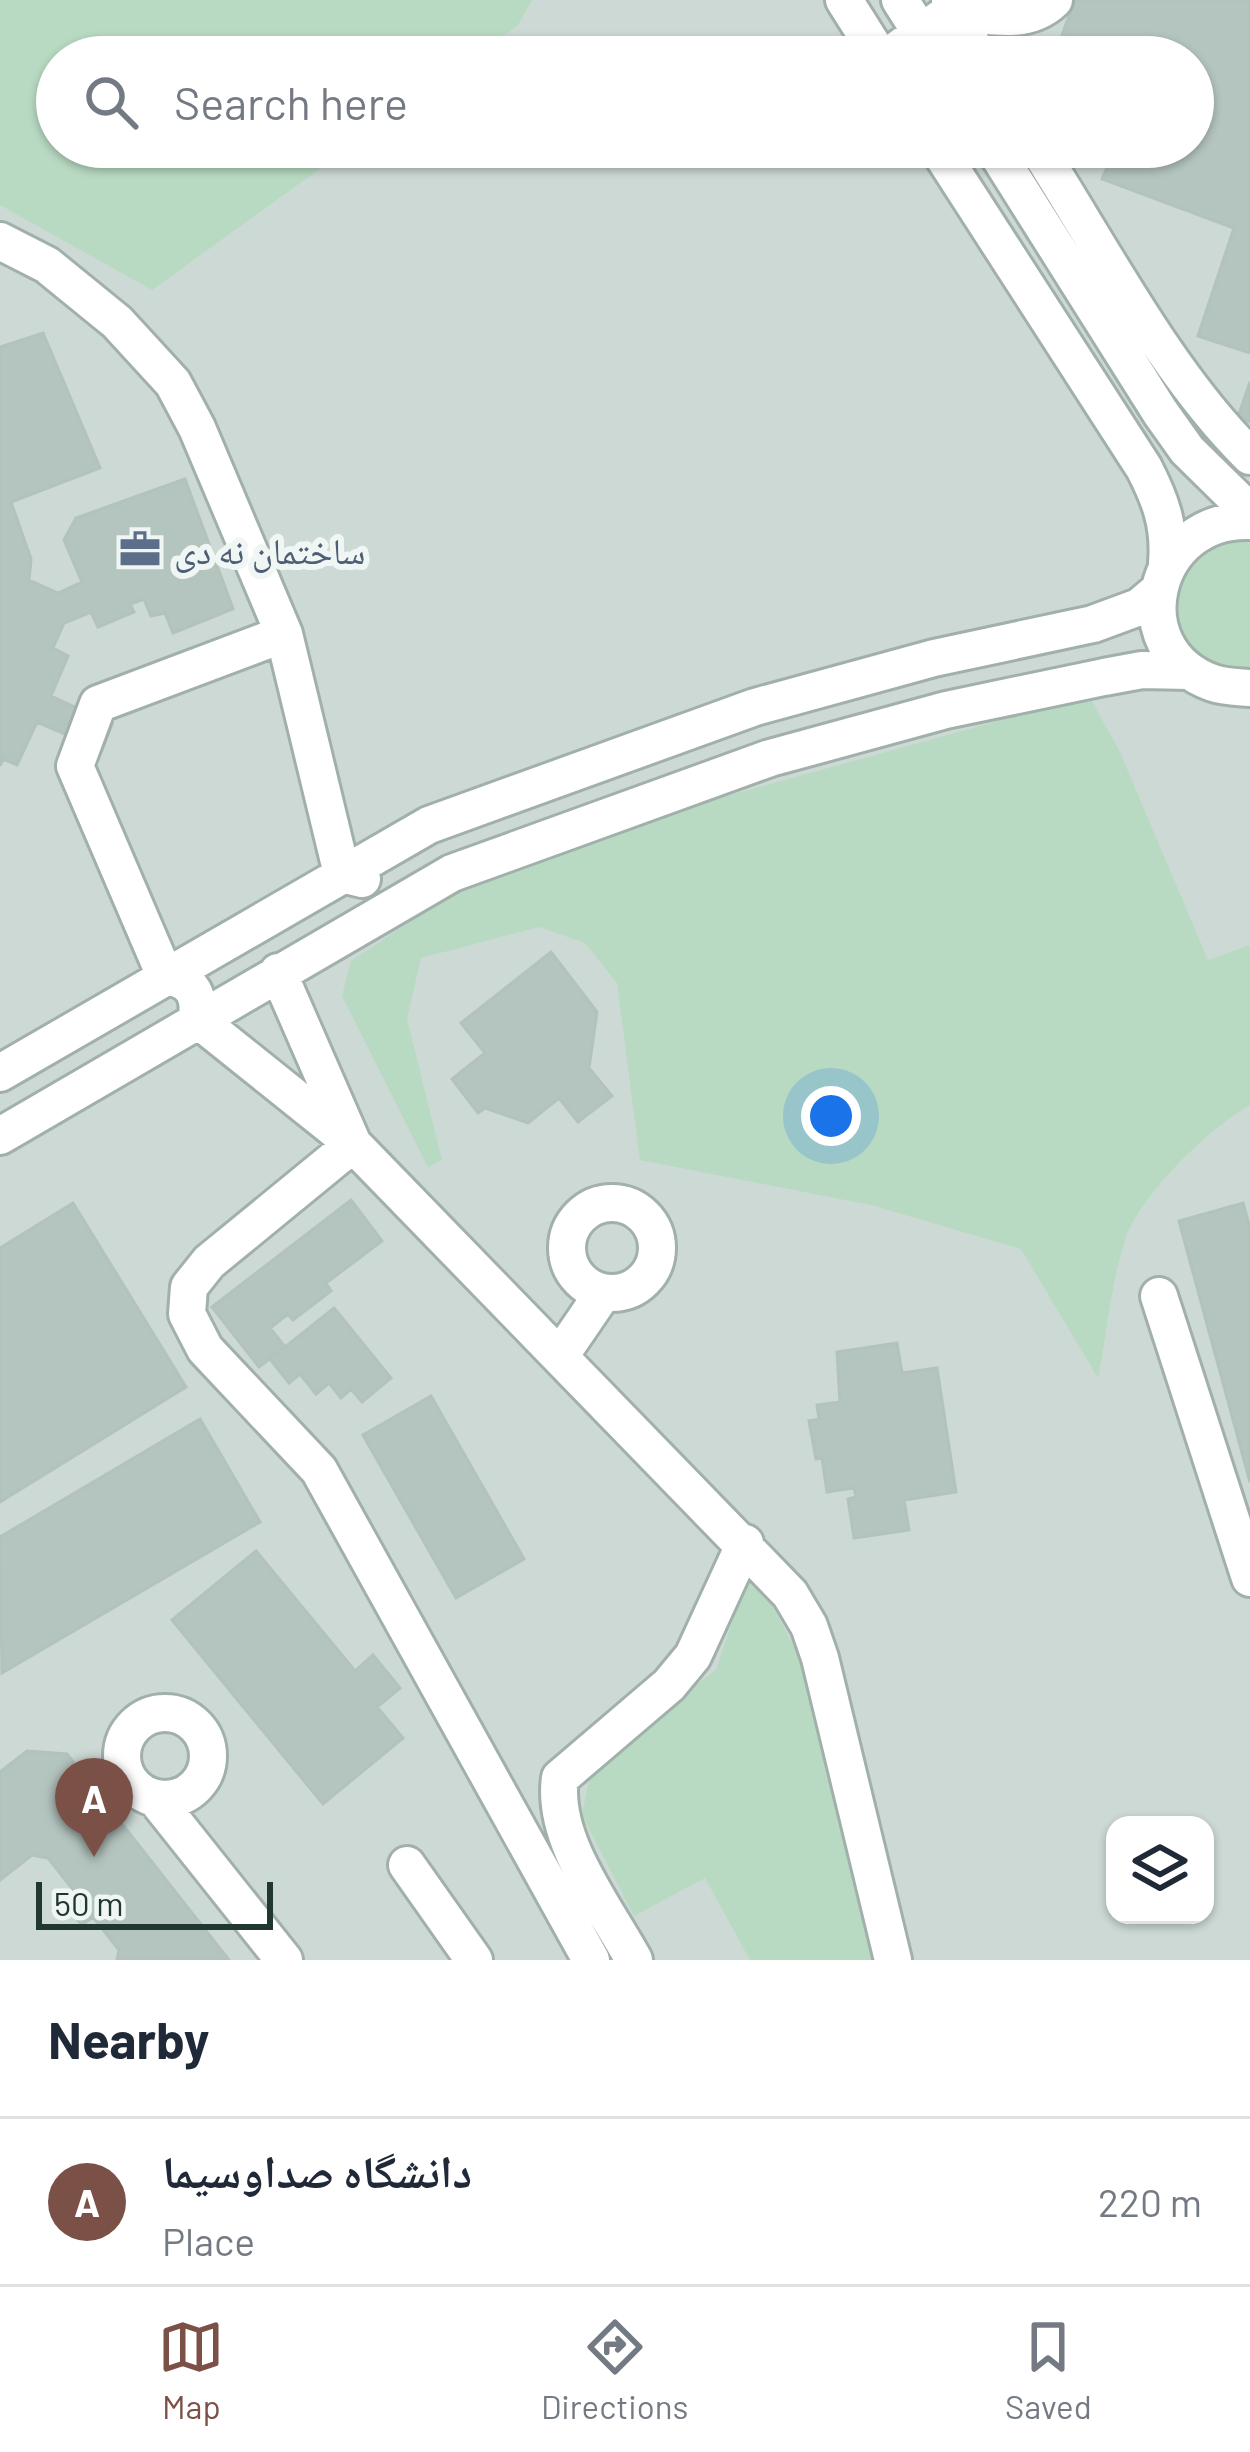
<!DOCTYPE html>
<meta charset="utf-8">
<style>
:root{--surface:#fff;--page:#f6f6f7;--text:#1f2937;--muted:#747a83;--line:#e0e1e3;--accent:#7b5147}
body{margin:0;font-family:Barlow,"Noto Naskh Arabic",sans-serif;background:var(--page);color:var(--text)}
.controls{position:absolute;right:36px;bottom:36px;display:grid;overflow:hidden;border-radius:24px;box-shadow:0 3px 9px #0004}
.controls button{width:108px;height:108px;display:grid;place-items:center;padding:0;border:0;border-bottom:3px solid var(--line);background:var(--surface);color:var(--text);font:60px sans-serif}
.scale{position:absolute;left:36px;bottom:30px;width:237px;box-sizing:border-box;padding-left:12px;border:6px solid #213832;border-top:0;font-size:33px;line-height:42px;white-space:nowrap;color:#213832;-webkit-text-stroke:9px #eff6f3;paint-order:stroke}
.you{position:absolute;left:831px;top:1116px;width:42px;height:42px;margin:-30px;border:9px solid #fff;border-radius:50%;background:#1a73e8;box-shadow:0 0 0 18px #1a73e833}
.badge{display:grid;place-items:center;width:78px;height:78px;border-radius:50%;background:var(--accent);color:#fff;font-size:39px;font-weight:700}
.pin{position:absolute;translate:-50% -99px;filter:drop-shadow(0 3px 6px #0008)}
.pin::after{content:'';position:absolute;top:63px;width:42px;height:36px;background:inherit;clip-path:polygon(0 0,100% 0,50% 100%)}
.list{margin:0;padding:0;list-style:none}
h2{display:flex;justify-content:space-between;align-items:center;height:156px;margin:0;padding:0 48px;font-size:51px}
h2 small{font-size:39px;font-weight:400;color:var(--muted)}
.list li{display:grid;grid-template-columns:78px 1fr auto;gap:36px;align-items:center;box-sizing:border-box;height:168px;padding:0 48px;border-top:3px solid var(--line)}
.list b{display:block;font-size:45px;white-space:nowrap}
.list p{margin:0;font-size:39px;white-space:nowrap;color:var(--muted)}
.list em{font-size:39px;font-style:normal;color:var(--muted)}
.icon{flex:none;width:66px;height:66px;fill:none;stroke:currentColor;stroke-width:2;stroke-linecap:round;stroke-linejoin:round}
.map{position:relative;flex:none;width:1250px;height:1960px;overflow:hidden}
.search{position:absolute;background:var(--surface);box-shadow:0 3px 9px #0004;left:36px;right:36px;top:36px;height:132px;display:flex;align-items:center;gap:30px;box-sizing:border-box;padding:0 42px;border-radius:66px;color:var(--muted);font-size:45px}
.sheet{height:324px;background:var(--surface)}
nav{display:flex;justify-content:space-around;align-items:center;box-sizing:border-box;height:168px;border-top:3px solid var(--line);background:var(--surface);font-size:33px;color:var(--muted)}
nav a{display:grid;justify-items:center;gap:6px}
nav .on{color:var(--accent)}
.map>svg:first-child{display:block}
.built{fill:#cdd9d4;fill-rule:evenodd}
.green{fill:#b8dac2}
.building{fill:#b4c4be;stroke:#b2c3bc;stroke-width:3}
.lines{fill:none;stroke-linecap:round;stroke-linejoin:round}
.minor-casing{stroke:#a2b0ac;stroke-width:42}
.minor{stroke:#fff;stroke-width:36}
.labels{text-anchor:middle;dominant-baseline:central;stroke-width:12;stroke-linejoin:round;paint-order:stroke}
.service-label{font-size:36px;fill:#4e5e75;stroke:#eff6f3;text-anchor:start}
</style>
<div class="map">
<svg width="1250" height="1960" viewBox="0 0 1250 1960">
<rect width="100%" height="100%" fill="#dfe9e5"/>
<!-- built -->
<path class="built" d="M0 0H1250V1960H0ZM57 57H1193V147H57ZM1115 1825H1205V1915H1115Z"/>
<!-- green -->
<path class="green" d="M0 0H532L518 25 474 57H57V147H350L152 290 0 205Z
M1250 531V675L1204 665 1173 628 1172 582 1183 560Z
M1089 696 1119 750 1208 960 1250 945V1105C1210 1127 1139 1196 1125 1240 1111 1284 1107 1333 1098 1378L1021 1249 871 1205 640 1160 617 983 585 943 539 927 421 958 407 1019 442 1160 428 1167 342 996 351 961 450 895 640 820Z
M751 1566 798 1654 879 1960H750L705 1878 634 1916 582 1815 593 1762 716 1670Z"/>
<!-- building -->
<path class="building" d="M1075 0H1250V353L1198 336 1234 228 1102 179 1114 152 1099 147H1193V57H1054Z
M43 333 100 468 11 502 31 559 29 580 58 593 82 582 64 540 76 518 185 479 233 609 173 633 165 613 151 616 144 599 130 604 134 612 98 627 91 612 64 623 53 648 68 656 51 696 112 724 102 750 37 722 17 765 3 759 0 766V347Z
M1250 382V422L1238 417Z
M551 952 597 1012 589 1068 612 1096 578 1122 559 1098 528 1123 485 1108 478 1113 452 1079 485 1053 461 1023Z
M351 1200 382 1241 326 1283 331 1291 293 1320 288 1314 270 1328 285 1347 259 1367 212 1307Z
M73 1203 186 1387 0 1502V1248Z
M1243 1203 1250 1228V1482L1179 1221Z
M334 1308 391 1378 362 1402 351 1389 341 1398 329 1383 316 1394 300 1374 289 1383 270 1359Z
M897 1343 902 1373 937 1368 956 1492 904 1500 909 1530 854 1538 848 1499 856 1497 854 1488 827 1492 822 1458 816 1459 809 1421 819 1419 817 1405 840 1402 837 1352Z
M431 1396 524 1559 456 1598 363 1435Z
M200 1419 260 1522 2 1673 0 1537Z
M256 1551 355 1671 373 1655 400 1688 377 1707 403 1738 323 1804 172 1620Z
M27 1751 67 1754 229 1960H117L119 1950 93 1917 82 1925 63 1902 75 1892 48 1858 32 1855 0 1880V1772Z"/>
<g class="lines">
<!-- minor casing -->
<g class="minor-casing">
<path id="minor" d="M844 0 880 57
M900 0 936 57
M950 0 951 11 980 57
M887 57 951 11C986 15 1026 27 1054 0
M937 147 1144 468C1161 501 1170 526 1167 563
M993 147 1160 412 1187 450 1250 512
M1037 147C1100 245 1167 375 1250 456
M0 241 47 265 117 322 173 383 197 428 284 634 342 874 362 879
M1250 521C1152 517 1120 650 1213 683 1224 687 1238 687 1250 688
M284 634 98 704 75 766 165 976C191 980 200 992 197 1019L353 1144 209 1262 189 1287 187 1314 205 1349 319 1470 591 1960
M278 972 353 1144 790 1594 809 1626 820 1658 893 1960
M0 1073 429 825 755 707 934 658 1093 624 1139 607 1158 591
M0 1136 452 873 770 758 946 710 1104 677 1142 670 1189 671
M567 1248a45 45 0 1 1 90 0a45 45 0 1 1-90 0Z
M1159 1296 1250 1578
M560 1356 603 1293
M122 1756a43 43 0 1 1 86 0a43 43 0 1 1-86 0Z
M155 1798 284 1960
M407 1865 474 1960
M634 1960C605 1907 551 1839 560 1778L669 1685 693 1656 745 1543"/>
</g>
<!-- minor -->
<use href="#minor" class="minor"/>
</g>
<!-- icons -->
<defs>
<g id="office-bare" transform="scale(3.24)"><path d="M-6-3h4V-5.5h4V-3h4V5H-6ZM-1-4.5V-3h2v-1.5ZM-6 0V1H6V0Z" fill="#5c6f8a" stroke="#eff6f3" stroke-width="2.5" paint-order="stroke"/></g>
</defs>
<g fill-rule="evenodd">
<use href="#office-bare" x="140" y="549"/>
</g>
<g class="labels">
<!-- service labels -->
<g class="service-label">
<text x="174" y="549">ساختمان نه دی</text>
</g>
</g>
</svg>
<div class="controls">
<button><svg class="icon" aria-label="layers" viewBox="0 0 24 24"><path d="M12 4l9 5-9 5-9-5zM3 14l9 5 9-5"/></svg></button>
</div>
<div class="scale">50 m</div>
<div class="you"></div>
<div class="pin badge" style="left:94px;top:1857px">A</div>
<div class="search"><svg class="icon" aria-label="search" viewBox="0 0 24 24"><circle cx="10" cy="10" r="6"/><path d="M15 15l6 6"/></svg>Search here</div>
</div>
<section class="sheet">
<h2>Nearby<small></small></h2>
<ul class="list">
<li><span class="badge">A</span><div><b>دانشگاه صداوسیما</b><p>Place</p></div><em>220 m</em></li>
</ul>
</section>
<nav>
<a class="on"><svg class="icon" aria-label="map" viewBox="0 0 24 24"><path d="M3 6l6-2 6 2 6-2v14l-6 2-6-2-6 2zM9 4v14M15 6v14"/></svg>Map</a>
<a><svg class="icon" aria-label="directions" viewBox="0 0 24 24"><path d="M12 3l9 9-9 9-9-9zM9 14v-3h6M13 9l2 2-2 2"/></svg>Directions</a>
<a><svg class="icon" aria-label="saved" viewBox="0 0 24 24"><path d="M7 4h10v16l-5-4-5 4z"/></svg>Saved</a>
</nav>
